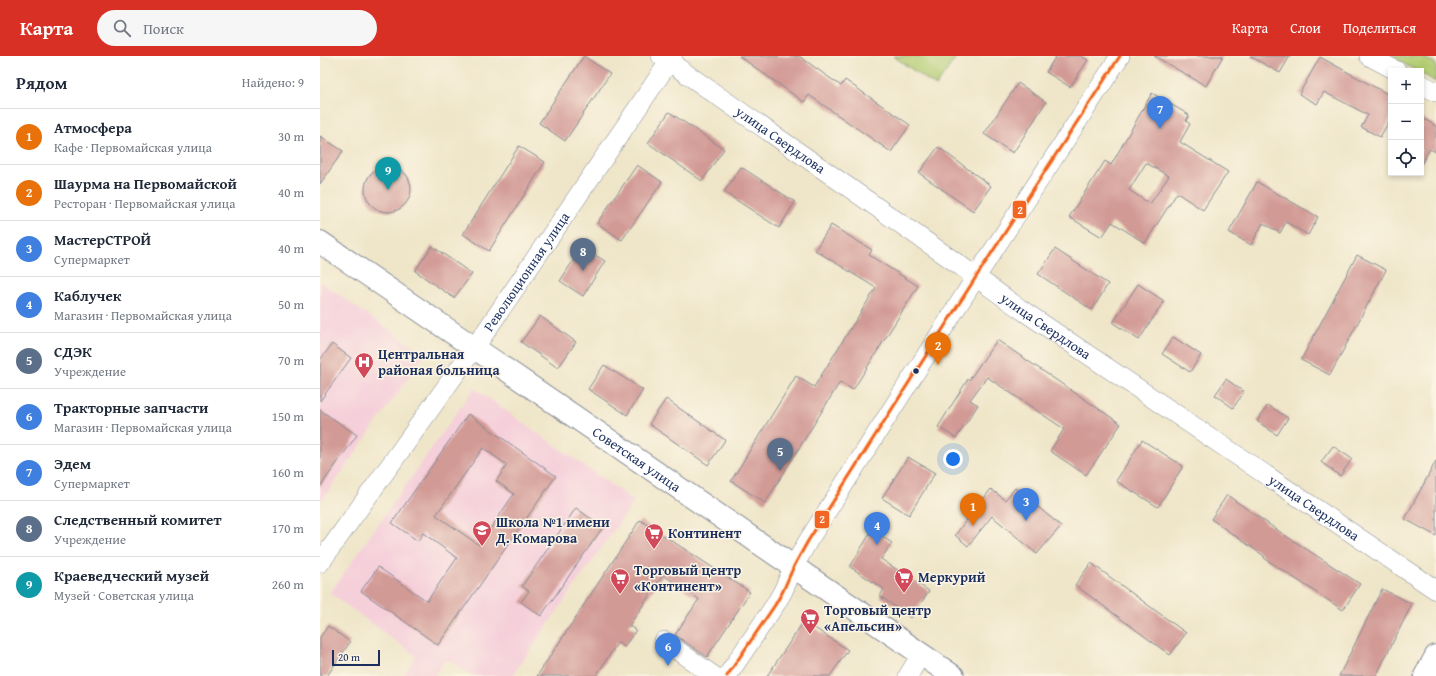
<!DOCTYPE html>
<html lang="ru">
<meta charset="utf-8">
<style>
:root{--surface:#fff;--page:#f6f6f7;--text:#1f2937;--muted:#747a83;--line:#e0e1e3;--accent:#d93025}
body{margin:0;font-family:"Gentium Book Plus",serif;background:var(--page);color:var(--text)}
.controls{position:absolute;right:12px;top:12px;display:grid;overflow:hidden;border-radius:0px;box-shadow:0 2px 6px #0003}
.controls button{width:36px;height:36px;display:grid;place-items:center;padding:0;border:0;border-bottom:1px solid var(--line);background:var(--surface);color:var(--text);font:20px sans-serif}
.scale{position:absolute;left:12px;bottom:10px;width:48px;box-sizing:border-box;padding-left:4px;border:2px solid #1b2f5e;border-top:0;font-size:11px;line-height:14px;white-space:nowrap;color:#1b2f5e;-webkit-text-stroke:3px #fcf5e5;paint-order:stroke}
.you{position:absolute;left:633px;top:403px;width:14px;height:14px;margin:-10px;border:3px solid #fff;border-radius:50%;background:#1a73e8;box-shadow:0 0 0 6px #1a73e833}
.badge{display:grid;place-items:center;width:26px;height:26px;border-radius:50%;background:var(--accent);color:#fff;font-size:13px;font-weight:700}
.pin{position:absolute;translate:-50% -33px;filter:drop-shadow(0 1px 2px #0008)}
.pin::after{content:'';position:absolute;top:21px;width:14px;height:12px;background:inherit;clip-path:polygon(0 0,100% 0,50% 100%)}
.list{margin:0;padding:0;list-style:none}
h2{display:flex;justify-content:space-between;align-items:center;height:52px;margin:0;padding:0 16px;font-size:17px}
h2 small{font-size:13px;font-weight:400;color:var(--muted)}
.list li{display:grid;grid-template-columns:26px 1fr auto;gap:12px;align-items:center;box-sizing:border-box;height:56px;padding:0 16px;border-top:1px solid var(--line)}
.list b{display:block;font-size:15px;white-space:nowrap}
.list p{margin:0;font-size:13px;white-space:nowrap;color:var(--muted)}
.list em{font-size:13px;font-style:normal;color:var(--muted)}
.icon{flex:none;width:22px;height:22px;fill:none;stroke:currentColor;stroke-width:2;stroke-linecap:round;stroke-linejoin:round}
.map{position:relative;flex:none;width:1116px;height:620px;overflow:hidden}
header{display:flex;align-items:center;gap:24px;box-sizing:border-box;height:56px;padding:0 20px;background:var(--accent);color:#fff}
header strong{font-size:19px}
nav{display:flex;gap:22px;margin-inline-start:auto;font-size:14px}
.search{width:280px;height:36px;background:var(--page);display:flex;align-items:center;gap:10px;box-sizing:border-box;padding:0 14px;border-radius:22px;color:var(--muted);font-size:15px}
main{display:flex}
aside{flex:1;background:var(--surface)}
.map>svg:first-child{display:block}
.built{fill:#f5cfda}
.green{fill:#b1cb70;stroke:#667d67}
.building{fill:#d29a95;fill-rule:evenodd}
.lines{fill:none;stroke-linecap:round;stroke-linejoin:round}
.minor-casing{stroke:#858a94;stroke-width:20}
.tertiary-casing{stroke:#858a94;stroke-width:24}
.minor{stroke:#fff;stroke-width:19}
.tertiary{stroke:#fff;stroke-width:22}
.bus-1-casing{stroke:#fcf5e5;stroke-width:6}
.bus-1{stroke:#f26522;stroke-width:3}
.bus-dot{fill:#1b2f5e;stroke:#fcf5e5;stroke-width:1.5}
.labels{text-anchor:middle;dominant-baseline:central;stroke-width:3;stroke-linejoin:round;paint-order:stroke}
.street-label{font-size:14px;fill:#1b2f5e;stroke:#fcf5e5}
.poi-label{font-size:14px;font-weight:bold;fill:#1b2f5e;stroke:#fcf5e5;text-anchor:start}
.line-badge{stroke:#fcf5e5;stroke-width:1.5}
.badge-label{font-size:11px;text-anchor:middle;font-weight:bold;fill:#fff}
</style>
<header>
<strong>Карта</strong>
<div class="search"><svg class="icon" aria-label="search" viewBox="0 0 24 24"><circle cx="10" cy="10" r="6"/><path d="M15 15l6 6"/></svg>Поиск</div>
<nav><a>Карта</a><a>Слои</a><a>Поделиться</a></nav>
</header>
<main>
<aside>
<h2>Рядом<small>Найдено: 9</small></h2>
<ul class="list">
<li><span class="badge" style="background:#e8710a">1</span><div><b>Атмосфера</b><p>Кафе · Первомайская улица</p></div><em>30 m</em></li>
<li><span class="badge" style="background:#e8710a">2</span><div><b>Шаурма на Первомайской</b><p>Ресторан · Первомайская улица</p></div><em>40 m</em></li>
<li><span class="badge" style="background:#3f7fe0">3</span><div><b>МастерСТРОЙ</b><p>Супермаркет</p></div><em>40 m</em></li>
<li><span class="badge" style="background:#3f7fe0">4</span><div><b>Каблучек</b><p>Магазин · Первомайская улица</p></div><em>50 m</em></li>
<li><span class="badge" style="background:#5c6f8a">5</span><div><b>СДЭК</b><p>Учреждение</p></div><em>70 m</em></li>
<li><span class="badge" style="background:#3f7fe0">6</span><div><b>Тракторные запчасти</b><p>Магазин · Первомайская улица</p></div><em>150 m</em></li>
<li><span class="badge" style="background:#3f7fe0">7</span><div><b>Эдем</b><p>Супермаркет</p></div><em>160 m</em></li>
<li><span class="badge" style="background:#5c6f8a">8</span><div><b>Следственный комитет</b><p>Учреждение</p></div><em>170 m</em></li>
<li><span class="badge" style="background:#0f9aa8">9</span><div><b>Краеведческий музей</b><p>Музей · Советская улица</p></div><em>260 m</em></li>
</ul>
</aside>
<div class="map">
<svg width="1116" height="620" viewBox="0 0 1116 620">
<rect width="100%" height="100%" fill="#fcf5e5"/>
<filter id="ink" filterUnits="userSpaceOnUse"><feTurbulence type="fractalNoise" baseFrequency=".025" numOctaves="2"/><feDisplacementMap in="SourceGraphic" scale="8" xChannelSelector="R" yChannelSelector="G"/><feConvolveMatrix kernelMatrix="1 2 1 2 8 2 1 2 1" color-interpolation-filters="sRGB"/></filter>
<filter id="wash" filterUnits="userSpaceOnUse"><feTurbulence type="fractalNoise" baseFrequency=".012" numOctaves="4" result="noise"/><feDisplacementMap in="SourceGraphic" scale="16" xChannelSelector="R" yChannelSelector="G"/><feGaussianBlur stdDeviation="0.9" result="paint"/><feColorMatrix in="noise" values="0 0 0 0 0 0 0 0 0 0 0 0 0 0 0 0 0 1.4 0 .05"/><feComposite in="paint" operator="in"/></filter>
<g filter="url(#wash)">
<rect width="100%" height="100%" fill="#efe6c9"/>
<!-- built -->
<path class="built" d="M0 226 105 298 0 447Z
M154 332 314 445 192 620H154L126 603 114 620H83L96 600 10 537Z"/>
<!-- green -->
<path class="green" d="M573 0H637L616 30Z
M1070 0H1101L1116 8V26L1101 17V15H1097Z"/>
<g id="blocks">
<!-- building -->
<path class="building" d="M264 0 290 18 245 85 219 67Z
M419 0H479L521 30 525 24 590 69 571 96 489 39 484 46Z
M736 0H761L768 4 750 31 726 16Z
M834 0H903L886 30Z
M930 0H970L960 17Z
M1000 1 1071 40V62L1060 81 1041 71 1048 59 1004 36 997 48 979 38Z
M698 27 726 46 693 97 664 78Z
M832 37 869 59 866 65 870 68 860 86 908 116 883 154 857 137 825 187 792 166 782 181 749 161 785 105 791 109ZM826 107 849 120 830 148 809 134Z
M349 56 404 93 382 125 328 87Z
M1101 61 1116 70V96L1110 93 1101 108Z
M0 80 23 95 0 128Z
M199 90 225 106 169 195 143 178Z
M618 91 671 130 653 155 599 117Z
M317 109 342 126 302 184 277 167Z
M45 133a23 23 0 1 1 46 0a23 23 0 1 1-46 0Z
M421 111 475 146 459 172 404 136Z
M937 126 998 161 988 179 966 166 960 177 943 167 931 189 909 176Z
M511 169 552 194 549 199 598 230 533 334 520 326 445 447 411 425 476 320 494 331 556 232 495 194Z
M112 190 152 218 134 242 95 215Z
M262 191 285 205 263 240 240 225Z
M735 193 788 228 772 254 718 218Z
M1037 199 1066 214 1010 319 981 304Z
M818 228 844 245 819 284 793 267Z
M220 260 256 286 238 312 201 286Z
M853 281 881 299 870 316 842 298Z
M677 284 801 368 766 419 730 395 744 373 667 321 650 344 658 349 636 382 618 371 648 323 649 324Z
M12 288 31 302 0 345V304Z
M284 309 323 334 307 359 268 333Z
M906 323 924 336 913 352 895 339Z
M346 343 405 384 388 409 329 368Z
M948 349 968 362 957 379 937 365Z
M0 354 37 379 0 431Z
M148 358 236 420 118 589 41 535 58 511 107 545 137 502 103 477 98 485 72 467ZM163 392 187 409 176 425 194 438 159 489 116 459Z
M822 384 863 410 838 451 796 425Z
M1013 390 1032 403 1020 420 1001 406Z
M588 401 615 417 589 459 562 442Z
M1116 405V480L1085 463Z
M695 432 741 470 717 498 672 460 648 490 635 479 671 433 685 444Z
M907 439 960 476 1040 528 1023 554 944 502V500L891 463Z
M256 452 283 471 221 560 201 546 209 535 202 530Z
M320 464 430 536 387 601 355 579 379 543 343 519 309 570 316 574 304 591 298 586 276 620H217Z
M552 474 572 487 561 503 609 535 591 562 560 540 564 533 530 511Z
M771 507 866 577 850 599 755 529Z
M1062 533 1092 548 1056 620H1019Z
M484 565 528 594 510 620H447Z
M8 570 30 586 7 620H0V581Z"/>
</g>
</g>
<g filter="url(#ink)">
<use href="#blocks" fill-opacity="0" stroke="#858a94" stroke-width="1"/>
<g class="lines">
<!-- minor casing -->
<g class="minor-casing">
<g id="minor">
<path id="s1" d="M341 0 638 208 699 252 1116 534"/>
<path d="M1049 0 1077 15"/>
<path d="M1101 28 1116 36"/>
<path id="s2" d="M0 507 164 278 353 0"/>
<path d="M344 585 394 620"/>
<path d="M407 620 455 549 463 535 474 510 488 485 656 221 800 0"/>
<path d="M588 620 601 598"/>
</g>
</g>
<!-- tertiary casing -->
<g class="tertiary-casing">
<g id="tertiary">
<path id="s3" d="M0 186 633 620"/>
<path d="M1105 620 1116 600"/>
</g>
</g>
<!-- minor -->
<use href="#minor" class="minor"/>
<!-- tertiary -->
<use href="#tertiary" class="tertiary"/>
<!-- bus-1 casing -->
<g class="bus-1-casing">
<path id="bus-1" d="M407 620 455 549 463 535 474 510 488 485 656 221 800 0"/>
</g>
<!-- bus-1 -->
<use href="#bus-1" class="bus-1"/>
</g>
</g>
<!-- icons -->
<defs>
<g id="hospital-pin" transform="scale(1)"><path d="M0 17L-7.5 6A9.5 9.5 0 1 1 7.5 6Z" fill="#d1495b" stroke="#fcf5e5"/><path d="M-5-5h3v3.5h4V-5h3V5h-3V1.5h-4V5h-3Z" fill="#fff"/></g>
<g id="school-pin" transform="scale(1)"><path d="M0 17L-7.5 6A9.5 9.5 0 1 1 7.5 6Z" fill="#d1495b" stroke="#fcf5e5"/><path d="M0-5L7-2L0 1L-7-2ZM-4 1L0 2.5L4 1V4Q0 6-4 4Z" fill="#fff"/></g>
<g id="supermarket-pin" transform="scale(1)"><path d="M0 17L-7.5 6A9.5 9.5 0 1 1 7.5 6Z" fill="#d1495b" stroke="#fcf5e5"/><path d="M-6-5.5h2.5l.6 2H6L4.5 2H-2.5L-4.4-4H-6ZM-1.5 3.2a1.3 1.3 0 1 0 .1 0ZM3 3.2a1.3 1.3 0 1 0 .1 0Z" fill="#fff"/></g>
</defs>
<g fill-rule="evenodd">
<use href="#hospital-pin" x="44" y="306"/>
<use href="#school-pin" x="162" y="474"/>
<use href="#supermarket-pin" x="334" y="477"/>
<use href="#supermarket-pin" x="584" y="521"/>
<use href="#supermarket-pin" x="300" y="522"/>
<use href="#supermarket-pin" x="490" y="562"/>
</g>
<!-- markers -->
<circle class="bus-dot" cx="596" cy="315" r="3.5"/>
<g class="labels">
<!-- street labels -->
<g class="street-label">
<text stroke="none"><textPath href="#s1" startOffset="146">улица Свердлова</textPath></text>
<text stroke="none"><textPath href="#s2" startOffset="357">Революционная улица</textPath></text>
<text stroke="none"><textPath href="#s1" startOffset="470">улица Свердлова</textPath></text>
<text stroke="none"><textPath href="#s3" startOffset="384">Советская улица</textPath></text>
<text stroke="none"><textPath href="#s1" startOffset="794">улица Свердлова</textPath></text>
</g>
<!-- poi labels -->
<g class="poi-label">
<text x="58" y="298">Центральная<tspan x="58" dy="16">районая больница</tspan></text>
<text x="176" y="466">Школа №1 имени<tspan x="176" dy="16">Д. Комарова</tspan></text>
<text x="348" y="477">Континент</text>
<text x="314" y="514">Торговый центр<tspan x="314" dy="16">«Континент»</tspan></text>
<text x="598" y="521">Меркурий</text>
<text x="504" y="554">Торговый центр<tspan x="504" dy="16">«Апельсин»</tspan></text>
</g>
</g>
<g class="line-badge">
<rect x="692" y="144" width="15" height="19" rx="4" fill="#f26522"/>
<rect x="494" y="454" width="16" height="19" rx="4" fill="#f26522"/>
</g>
<g class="badge-label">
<text x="700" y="158">2</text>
<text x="502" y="467">2</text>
</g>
</svg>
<div class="controls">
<button>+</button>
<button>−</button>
<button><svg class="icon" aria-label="locate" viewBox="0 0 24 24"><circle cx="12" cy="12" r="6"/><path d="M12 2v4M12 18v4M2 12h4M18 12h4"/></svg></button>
</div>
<div class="scale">20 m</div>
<div class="you"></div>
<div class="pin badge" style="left:653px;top:470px;background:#e8710a">1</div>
<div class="pin badge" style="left:618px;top:309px;background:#e8710a">2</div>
<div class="pin badge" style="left:706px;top:465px;background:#3f7fe0">3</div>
<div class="pin badge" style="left:557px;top:489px;background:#3f7fe0">4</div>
<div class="pin badge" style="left:460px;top:415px;background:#5c6f8a">5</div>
<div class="pin badge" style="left:348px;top:610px;background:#3f7fe0">6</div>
<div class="pin badge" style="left:840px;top:73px;background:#3f7fe0">7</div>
<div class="pin badge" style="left:263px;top:215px;background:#5c6f8a">8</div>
<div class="pin badge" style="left:68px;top:134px;background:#0f9aa8">9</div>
</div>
</main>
